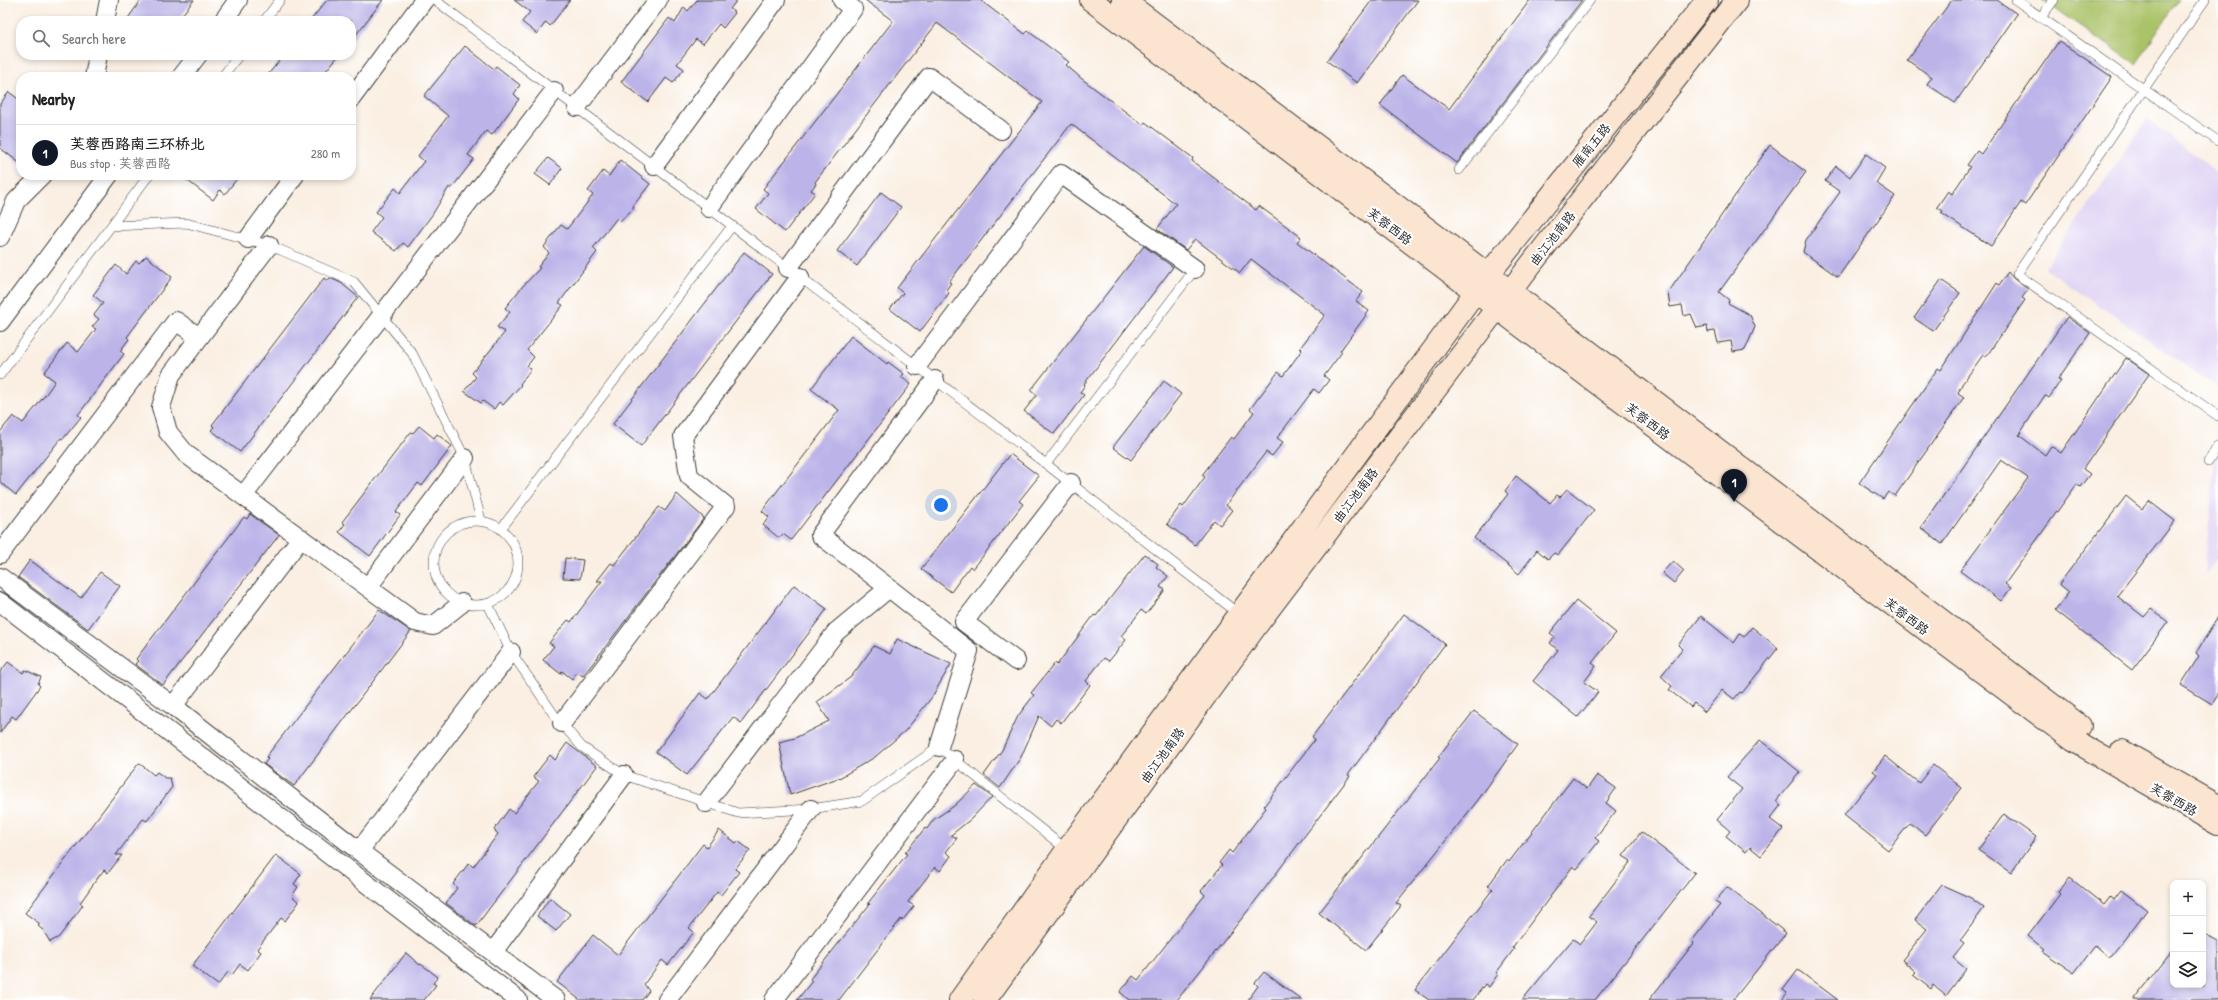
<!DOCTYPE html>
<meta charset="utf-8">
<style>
:root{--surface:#fff;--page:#f2f2f2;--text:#222;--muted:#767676;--line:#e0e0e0;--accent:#111827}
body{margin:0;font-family:"Patrick Hand","LXGW WenKai TC",sans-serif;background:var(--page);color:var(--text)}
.controls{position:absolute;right:12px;bottom:12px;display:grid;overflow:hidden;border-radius:8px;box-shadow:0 2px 6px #0003}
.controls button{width:36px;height:36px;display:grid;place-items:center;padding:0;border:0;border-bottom:1px solid var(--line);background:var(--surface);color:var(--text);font:20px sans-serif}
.you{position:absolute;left:941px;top:505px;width:14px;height:14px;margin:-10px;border:3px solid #fff;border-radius:50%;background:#1a73e8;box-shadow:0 0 0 6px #1a73e833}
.badge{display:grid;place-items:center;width:26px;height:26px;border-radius:50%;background:var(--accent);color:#fff;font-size:13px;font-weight:700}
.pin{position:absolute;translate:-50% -33px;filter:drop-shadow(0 1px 2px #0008)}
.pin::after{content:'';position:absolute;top:21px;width:14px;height:12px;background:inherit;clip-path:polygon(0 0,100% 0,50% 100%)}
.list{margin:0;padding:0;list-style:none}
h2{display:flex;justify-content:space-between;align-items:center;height:52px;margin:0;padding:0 16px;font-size:17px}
h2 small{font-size:13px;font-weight:400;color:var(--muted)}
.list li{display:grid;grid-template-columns:26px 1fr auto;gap:12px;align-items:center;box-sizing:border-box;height:56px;padding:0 16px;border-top:1px solid var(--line)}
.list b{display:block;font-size:15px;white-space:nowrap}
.list p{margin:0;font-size:13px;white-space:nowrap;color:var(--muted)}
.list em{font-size:13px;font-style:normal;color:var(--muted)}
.icon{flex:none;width:22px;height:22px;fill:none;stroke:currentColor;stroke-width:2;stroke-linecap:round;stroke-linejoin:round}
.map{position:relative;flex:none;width:2218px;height:1000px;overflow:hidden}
.search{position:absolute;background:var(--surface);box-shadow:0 2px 6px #0003;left:16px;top:16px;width:340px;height:44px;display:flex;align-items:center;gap:10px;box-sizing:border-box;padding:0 14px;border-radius:16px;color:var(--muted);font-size:15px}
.panel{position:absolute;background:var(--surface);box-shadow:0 2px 6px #0003;left:16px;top:72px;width:340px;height:108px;border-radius:16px}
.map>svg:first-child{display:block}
.built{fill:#e0d4f4}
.green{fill:#aac369;stroke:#637042}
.building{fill:#bcb3e8}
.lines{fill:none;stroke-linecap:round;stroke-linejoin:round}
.lane-casing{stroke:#3d3c3a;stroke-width:10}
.street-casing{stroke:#3d3c3a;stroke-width:20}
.secondary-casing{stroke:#3d3c3a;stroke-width:24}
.lane{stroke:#fff;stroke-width:9}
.street{stroke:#fff;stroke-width:18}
.secondary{stroke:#fce5d0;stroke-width:22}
.labels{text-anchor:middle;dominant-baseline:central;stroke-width:4;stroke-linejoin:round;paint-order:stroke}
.street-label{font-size:13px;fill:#1c1c1c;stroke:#fff}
</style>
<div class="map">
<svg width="2218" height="1000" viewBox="0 0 2218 1000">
<rect width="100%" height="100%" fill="#fff"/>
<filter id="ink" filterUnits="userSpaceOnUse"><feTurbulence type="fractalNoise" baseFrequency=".025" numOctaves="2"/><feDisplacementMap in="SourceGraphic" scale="8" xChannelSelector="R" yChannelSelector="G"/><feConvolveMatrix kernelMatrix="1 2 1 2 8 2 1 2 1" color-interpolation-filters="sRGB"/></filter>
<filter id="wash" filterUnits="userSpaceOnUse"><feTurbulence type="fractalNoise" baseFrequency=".012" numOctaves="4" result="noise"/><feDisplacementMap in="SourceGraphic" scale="16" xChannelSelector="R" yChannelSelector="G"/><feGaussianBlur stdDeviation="0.9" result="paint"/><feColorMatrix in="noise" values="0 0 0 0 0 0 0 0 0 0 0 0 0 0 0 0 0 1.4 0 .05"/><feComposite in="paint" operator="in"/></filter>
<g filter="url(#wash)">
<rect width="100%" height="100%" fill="#faefe2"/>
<!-- built -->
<path class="built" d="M2147 119 2218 173V388L2045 268Z
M2218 428V558L2204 575Z"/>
<!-- green -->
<path class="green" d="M2042 0H2178L2136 64Z"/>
<g id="blocks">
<!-- building -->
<path class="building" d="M141 0H194L177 21H126Z
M327 0H383L351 41V21H310Z
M514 0H570L550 26 546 22 537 34 522 22 530 12Z
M697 0H737L730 9 735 13 723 28 719 24 703 44 696 39 677 64 684 69 673 83 666 78 648 102 621 82 669 18 675 23 684 7 688 11Z
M865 0H980L1025 34 1028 31 1069 62 1066 65 1082 79 1143 125 1145 122 1193 158 1192 161 1256 210 1259 206 1301 237 1297 242 1363 292 1356 301 1369 311 1340 351 1342 352 1324 376 1329 380 1319 393 1314 389 1277 438 1283 442 1272 456 1266 452 1226 505 1232 510 1220 525 1214 520 1195 545 1167 524 1181 505 1183 507 1205 477 1202 475 1231 437 1234 439 1254 412 1250 409 1278 372 1283 376 1302 350 1300 348 1325 315 1251 259 1240 273 1195 239 1186 250 1157 229 1176 204 1071 124 949 282 951 283 946 290 949 293 920 332 890 309 903 293 897 288 1042 102 937 23 815 182 816 184 811 190 815 193 785 232 756 209 768 193 763 189 893 21Z
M1372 0H1418L1357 83 1327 61Z
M1530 0H1582L1457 163 1380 105 1402 75 1449 109Z
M1952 0H1997L2017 14 1955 103 1927 84 1932 77 1907 60Z
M2059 41 2112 77 2025 205 2021 202 1991 246 1941 213 1943 211 1937 207 1948 191 1952 194 1970 167 1967 165 1977 151 1981 154Z
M465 46 494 69 496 66 520 85 514 94 519 99 492 135 486 131 468 155 474 159 451 189 449 187 432 215 408 247 403 243 396 251 371 232 382 217 376 212 395 188 400 193 424 161 418 156 448 116 424 96Z
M284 55H339L321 77H266Z
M9 92 21 101V164L0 148V104Z
M1770 145 1806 172 1719 292 1729 300 1728 303 1750 315 1755 327 1745 350 1733 352 1731 341 1718 343 1715 331 1708 332 1707 326 1697 328 1691 314 1684 316 1682 305 1670 307 1668 293Z
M1866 154 1885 168 1876 183 1895 196 1838 277 1803 252 1806 240 1840 192 1825 181 1836 166 1850 177Z
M548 158 562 168 550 185 535 174Z
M620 160 650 184 633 206 634 208 620 221 617 218 593 248 597 252 559 303 563 305 527 350 534 357 527 366 531 369 520 384 521 385 503 405 499 402 494 409 483 401 481 403 464 391 476 377 472 373 505 332 497 327 510 312 505 308 522 287 540 268 538 267 549 253 544 247 556 231 561 225 567 229 593 195 588 191 603 171 609 176Z
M180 175H240L225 194 220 190 213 200Z
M881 192 901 207 857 266 837 251Z
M1144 246 1173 267 1084 384 1085 385 1080 392 1084 395 1054 434 1024 411 1037 395 1031 390Z
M744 252 772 274 641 446 613 424Z
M146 256 172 277 127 337 129 339 120 351 124 354 78 415 81 417 63 439 61 438 16 495 0 482V432L13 416 23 423 46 394 55 381 44 373 67 343 78 352 96 329 92 327 99 319 94 315 103 303 93 295 116 265 126 274 136 261 139 263Z
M2008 272 2014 279 2028 289 2022 298 2025 300 1986 357 1983 355 1962 384 1958 393 1964 397 1895 496 1888 492 1883 499 1859 483 1938 368 1941 370 1997 283 1999 285Z
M324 278 327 281 330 278 341 283 358 297 240 452 211 430 214 427 212 425Z
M1941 280 1960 293 1933 331 1914 318Z
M2067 317 2090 333 2058 379 2061 380 2049 398 2045 395 2019 435 2045 455 2051 446 2061 453 2126 358 2149 374 2083 469 2090 474 2080 487 2077 484 2005 584 2011 588 2001 601 1960 571 2028 478 2001 460 1942 544 1921 528Z
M851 336 887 364 888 362 904 374 901 377 911 384 791 540 783 534 779 538 763 525 769 517 762 511 839 410 811 389Z
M1164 381 1181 394 1131 460 1113 447Z
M419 426 434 438 437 434 452 446 422 486 418 483 396 512 400 515 370 556 339 532 345 524 342 522 411 432 413 433Z
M1010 454 1039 476 1019 501 1023 504 973 569 970 566 951 592 921 569Z
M1516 476 1550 503 1557 495 1560 497 1567 489 1594 510 1558 555 1554 553 1548 559 1537 550 1519 574 1474 538 1508 494 1505 491Z
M677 494 704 518 583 676 577 672 572 679 562 671 561 674 543 660 554 646 549 643 568 620 571 622 602 581H597L611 563 614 565 659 507 665 511Z
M2126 496 2142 509 2149 501 2175 521 2117 596 2144 617 2151 609 2168 622 2132 670 2055 610 2069 592 2059 584Z
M250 514 279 535 163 685 135 664 138 661 136 659 244 517 247 519Z
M1145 554 1158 564 1156 567 1168 576 1160 587 1165 590 1146 614 1141 610 1130 625 1121 636 1126 640 1109 661 1104 658 1095 669 1086 681 1090 685 1061 723 1056 719 1051 726 1039 716 1021 757 1000 788 984 775 1002 750 1018 716 1034 695 1031 693 1055 663 1057 665 1094 615 1096 616Z
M565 558 583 560 580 579 563 578Z
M30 560 81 598 100 572 120 586 88 629 18 577Z
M1673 561 1684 571 1674 583 1662 573Z
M794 585 827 609 741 723 733 717 687 775 656 752 700 693 708 699Z
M1576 601 1616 633 1592 663 1596 666 1584 682 1598 692 1578 717 1533 681 1558 650 1550 643 1555 637 1550 633Z
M379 610 411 631 294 786 264 764 268 759 266 757Z
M1404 614 1445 644 1348 775 1350 776 1250 908 1177 1000H1129L1120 992 1133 976 1138 980 1205 895 1201 891 1222 865 1219 863 1229 850 1232 853 1266 808 1264 806 1315 739 1312 737Z
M1701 616 1734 643 1740 634 1744 637 1752 627 1778 648 1742 693 1740 692 1734 699 1722 690 1705 712 1694 703 1691 707 1669 690 1672 686 1661 676 1682 649 1678 645Z
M2218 617V695L2212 704 2181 685 2199 656 2196 653Z
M897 639 951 664 932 697 906 730 875 757 841 777 790 795 779 742 795 738 829 721 817 702 851 677 874 646 890 654Z
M8 662 23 673 25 670 41 677 38 684 40 686 16 719 12 716 0 733V672Z
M1474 711 1518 744 1478 800 1396 903 1401 906 1366 950 1319 913 1440 758 1438 757Z
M1760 740 1800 772 1776 801 1781 805 1770 819 1783 829 1761 856 1750 847 1746 852 1726 836 1730 831 1717 820 1742 789 1727 777Z
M567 743 597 766 476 926 446 903 457 888 453 884 469 863 473 867 498 834 494 830 509 809 514 813 539 781 533 777 550 755 555 760Z
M1885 756 1919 783 1933 765 1962 788 1925 835 1910 823 1888 850 1844 815 1877 774 1873 771Z
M139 763 154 775 157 772 165 778H170L172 787 147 821 143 819 116 855H122L108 873 104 870 99 876 80 903 83 905 59 937 50 942 43 930 38 926 40 924 25 913Z
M1597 775 1616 788 1606 803 1616 811 1595 838 1599 841 1577 869 1573 866 1512 948 1514 949 1496 973 1498 974 1489 987 1485 984 1473 1000H1429L1415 990 1493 889 1488 886 1507 860 1509 862 1573 778 1587 789Z
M976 785 992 797 971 819 951 835 957 838 946 852 951 856 940 871 935 867 908 902 914 906 902 921 901 919 839 1000H797L812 981 810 979 870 904 868 903 907 854 905 853 925 828 927 829 933 820 954 806Z
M2004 814 2036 837 2011 873 1978 850Z
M719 830 736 843 738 841 750 850 735 869 739 872 721 895 717 892 689 928 694 932 668 965 662 960 644 984 649 991 642 1000H580L557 982 593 935 618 955 703 844 707 847Z
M1641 832 1695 873 1595 1000H1522L1573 939 1580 944 1597 922 1589 916 1631 861 1623 856Z
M276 855 301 874 294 884 298 887 292 896 299 902 285 921 281 918 257 949 261 952 248 970 240 964 232 975 228 972 218 985 192 966Z
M2070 878 2104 905 2111 896 2114 899 2121 890 2147 910 2112 955 2108 957 2095 946 2074 973 2042 951 2044 949 2028 936 2060 894 2058 892Z
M1942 885 1971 898 1984 908 1960 941 1964 944 1953 958 1966 969 1946 996 1933 985 1931 989 1913 975 1916 972 1902 960 1927 929 1915 920Z
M1727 887 1786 933 1733 1000H1649L1694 943 1692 941 1720 905 1715 902Z
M550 898 570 914 556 931 537 916Z
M2203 933 2218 941V1000H2134L2173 950V985H2203Z
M406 953 420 965 421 964 438 977 433 983 436 985 424 1000H370Z
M1798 970 1838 1000H1782L1787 993 1783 990Z
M1264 972 1302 1000H1248L1258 986 1255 983Z"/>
</g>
</g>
<g filter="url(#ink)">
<use href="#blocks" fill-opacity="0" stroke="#3d3c3a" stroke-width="1"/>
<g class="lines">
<!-- lane casing -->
<g class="lane-casing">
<path id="lane" d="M435 0 1046 464 1239 614
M2016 0 2218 141
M2205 0 2017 274 2218 416
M2041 17 2054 0
M264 21 280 0
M222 77 239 55
M1459 170 1590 0
M111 226 186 223 269 245 354 282 412 353 465 458 481 520
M0 375 149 175
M2208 462 2218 446
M1046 464 1195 269
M434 563a42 42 0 1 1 84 0a42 42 0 1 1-84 0Z
M501 529 732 226
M488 604 511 652 555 716 582 747 624 775 738 813 811 809 862 801 939 747 1067 850"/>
</g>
<!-- street casing -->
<g class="street-casing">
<path id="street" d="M105 21 109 0
M223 21 238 0
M94 77 98 55
M181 77 198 55
M351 99 424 0
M577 107 658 0
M654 166 776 0
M709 208 853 9 842 0
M0 237 16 201 42 175
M248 239 295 175
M269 245 171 375 161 407 168 432 186 454 415 622 433 626 462 603
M788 268 929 77 1001 130
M0 322 109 175
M917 366 1061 174 1195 269
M243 496 554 91
M301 538 173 706 359 851
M0 554 176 321 199 337
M0 577 173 706
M368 587 465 458
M889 588 820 535 935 380
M0 602 518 1000
M511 652 359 851 556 1000
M1016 661 964 622 1071 483
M562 723 726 506 689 476 683 436 800 277
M706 803 836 632 889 588 969 651 939 747
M493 952 624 775
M667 1000 811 809
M774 1000 955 760"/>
</g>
<!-- secondary casing -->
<g class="secondary-casing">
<path id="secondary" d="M1091 0 1497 308 2073 740 2218 824
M1123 0 1511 292 2080 726
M2122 751 2218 806
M960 1000 1067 850 1488 275 1707 0
M985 1000 1256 626 1497 308 1737 0"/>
</g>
<!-- lane -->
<use href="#lane" class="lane"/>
<!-- street -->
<use href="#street" class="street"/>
<!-- secondary -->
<use href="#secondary" class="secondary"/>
</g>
</g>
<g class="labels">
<!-- street labels -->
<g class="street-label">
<text transform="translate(1591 145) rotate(-51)">雁南五路</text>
<text transform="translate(1390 226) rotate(37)">芙蓉西路</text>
<text transform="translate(1552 238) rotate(-52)">曲江池南路</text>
<text transform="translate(1648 421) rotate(37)">芙蓉西路</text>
<text transform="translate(1355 495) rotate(-53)">曲江池南路</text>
<text transform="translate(1907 616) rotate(37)">芙蓉西路</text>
<text transform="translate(1162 755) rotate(-54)">曲江池南路</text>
<text transform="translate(2174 799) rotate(30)">芙蓉西路</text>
</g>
</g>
</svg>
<div class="controls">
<button>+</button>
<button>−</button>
<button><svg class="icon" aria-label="layers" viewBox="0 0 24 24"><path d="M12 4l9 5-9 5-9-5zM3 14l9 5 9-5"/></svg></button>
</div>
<div class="you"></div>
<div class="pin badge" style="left:1734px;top:502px">1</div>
<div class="search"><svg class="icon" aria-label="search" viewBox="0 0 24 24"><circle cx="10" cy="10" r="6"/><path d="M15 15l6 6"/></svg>Search here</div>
<section class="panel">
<h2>Nearby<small></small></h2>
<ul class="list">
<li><span class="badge">1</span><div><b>芙蓉西路南三环桥北</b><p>Bus stop · 芙蓉西路</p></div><em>280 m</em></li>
</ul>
</section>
</div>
